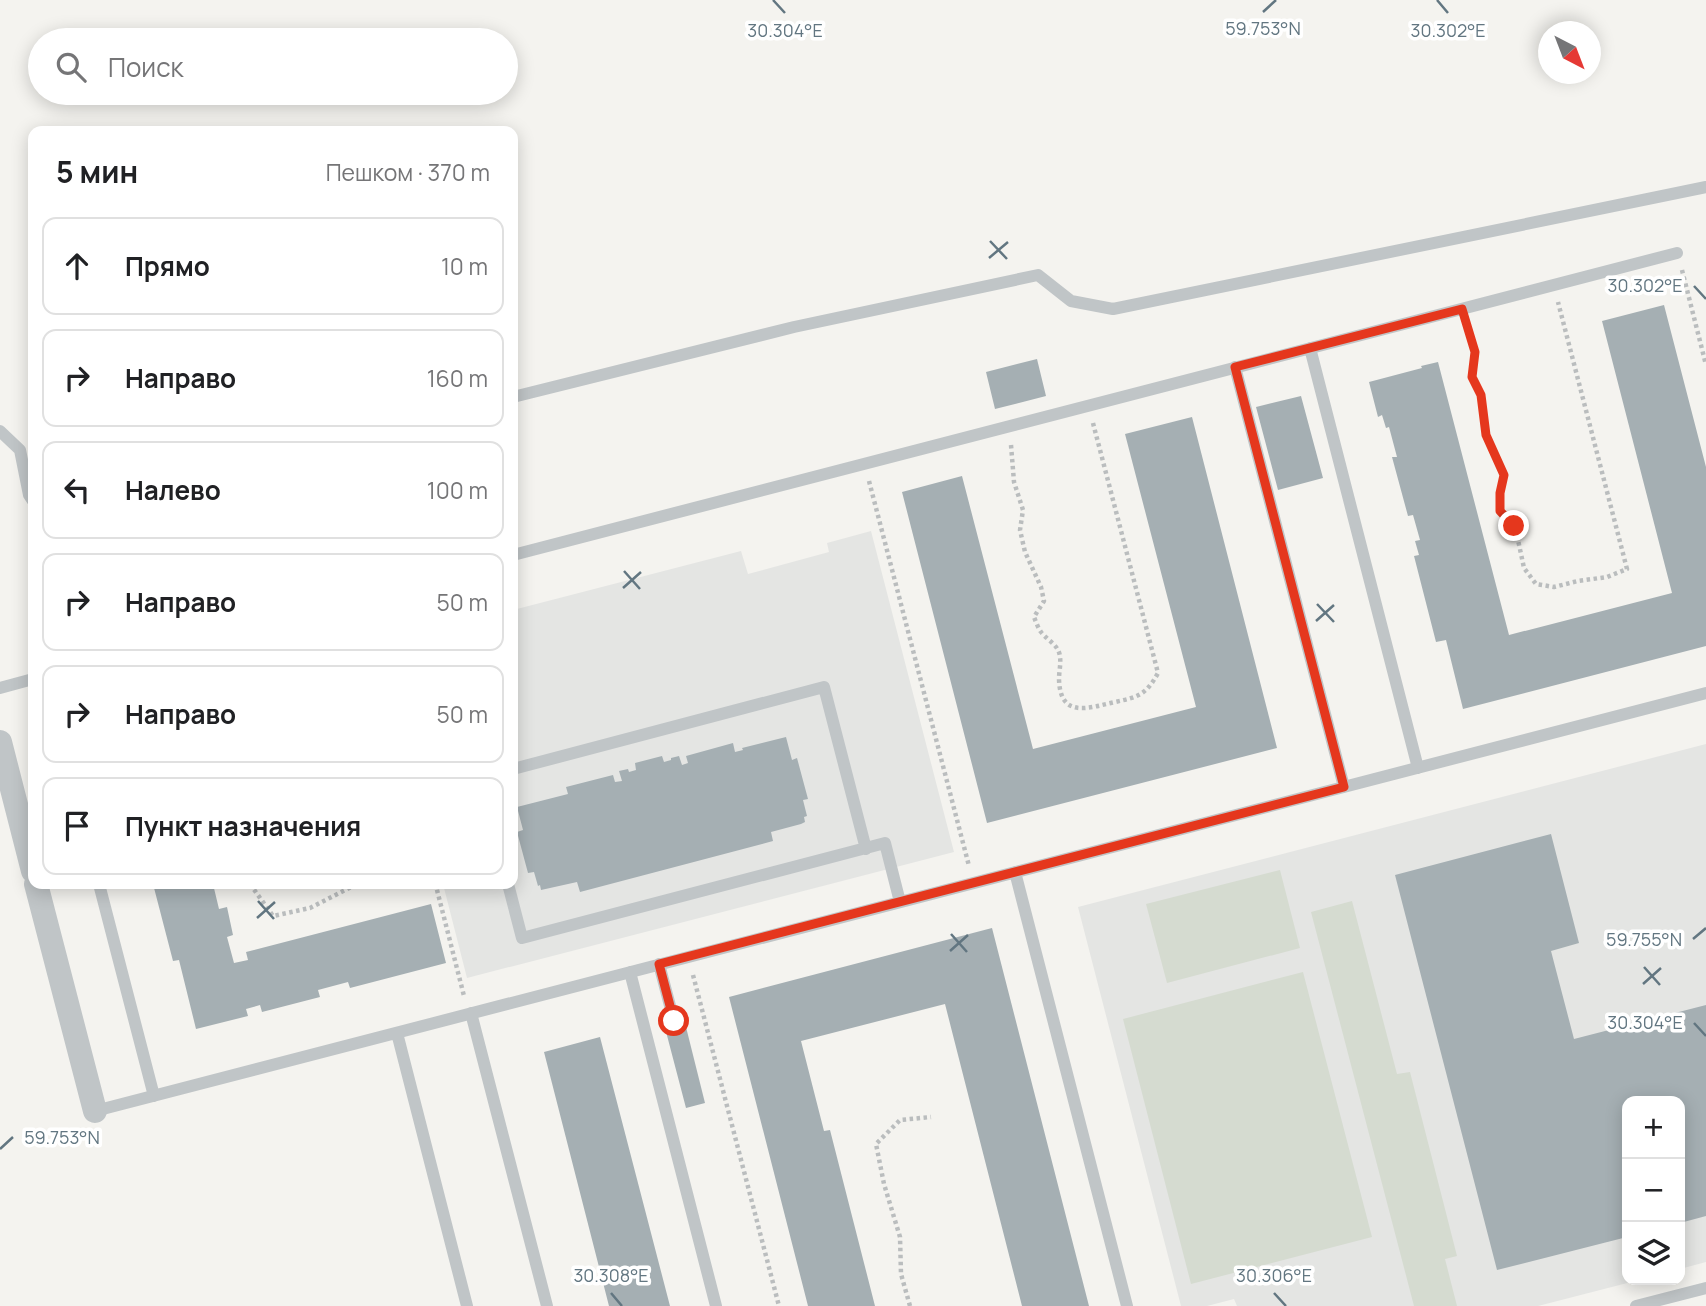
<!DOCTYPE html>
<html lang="ru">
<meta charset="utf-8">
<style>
:root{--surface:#fff;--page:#f6f6f6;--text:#202124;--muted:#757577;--line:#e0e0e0}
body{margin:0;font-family:Manrope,sans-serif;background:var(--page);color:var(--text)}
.controls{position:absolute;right:21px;bottom:21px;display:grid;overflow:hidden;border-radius:14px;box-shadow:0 4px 18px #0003}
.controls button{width:63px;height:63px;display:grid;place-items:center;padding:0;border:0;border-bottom:2px solid var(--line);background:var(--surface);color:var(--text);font:35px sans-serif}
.compass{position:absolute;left:1538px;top:21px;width:63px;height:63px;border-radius:50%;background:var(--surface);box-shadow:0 4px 18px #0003;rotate:138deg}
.stop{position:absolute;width:21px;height:21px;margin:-16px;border:5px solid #e5371d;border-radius:50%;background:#fff}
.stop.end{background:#e5371d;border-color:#fff;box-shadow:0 2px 7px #0008}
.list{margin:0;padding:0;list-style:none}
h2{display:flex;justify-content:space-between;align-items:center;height:91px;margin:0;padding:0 28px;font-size:30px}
h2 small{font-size:23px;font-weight:400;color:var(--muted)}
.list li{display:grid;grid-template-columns:46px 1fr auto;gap:21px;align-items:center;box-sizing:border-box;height:98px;margin:0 14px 14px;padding:0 14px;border:2px solid var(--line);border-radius:14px}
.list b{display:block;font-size:26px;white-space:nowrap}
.list em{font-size:23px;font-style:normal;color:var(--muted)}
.icon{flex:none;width:38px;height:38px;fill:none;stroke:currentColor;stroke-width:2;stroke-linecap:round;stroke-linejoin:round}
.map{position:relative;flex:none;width:1706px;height:1306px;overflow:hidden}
.search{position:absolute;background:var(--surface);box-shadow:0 4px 18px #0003;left:28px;top:28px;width:490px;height:77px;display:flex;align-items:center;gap:18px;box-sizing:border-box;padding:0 24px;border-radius:38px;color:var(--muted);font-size:26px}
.panel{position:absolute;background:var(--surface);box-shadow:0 4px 18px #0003;left:28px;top:126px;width:490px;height:763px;border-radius:14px}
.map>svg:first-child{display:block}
.built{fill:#e4e5e3}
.green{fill:#d5dbd0}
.building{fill:#a5afb3}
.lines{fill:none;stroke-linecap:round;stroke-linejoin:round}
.path{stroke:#babdbe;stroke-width:4.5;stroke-dasharray:3.5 3.5;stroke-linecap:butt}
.service{stroke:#c0c5c7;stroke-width:12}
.minor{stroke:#c0c5c7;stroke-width:24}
.route{stroke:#e5371d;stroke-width:9}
.ticks{fill:none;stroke:#627681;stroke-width:2.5}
.ticks-label{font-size:18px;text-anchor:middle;fill:#627681;stroke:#fff;stroke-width:7;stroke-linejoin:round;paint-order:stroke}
</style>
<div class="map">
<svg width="1706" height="1306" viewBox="0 0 1706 1306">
<rect width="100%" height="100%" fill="#f4f3ef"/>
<!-- built -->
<path class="built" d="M871 531 954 852 467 978 443 884H513V610L741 551 748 574 829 552 827 543Z
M1706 744V1262L1680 1269V1101H1627V1280H1639L1538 1306H1237L1234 1299 1207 1306H1181L1078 907Z"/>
<!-- green -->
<path class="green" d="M1280 870 1300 948 1167 983 1146 904Z
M1352 901 1397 1074 1410 1072 1457 1256 1445 1259 1457 1306H1414L1311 912Z
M1303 972 1372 1237 1191 1284 1123 1019Z"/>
<!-- building -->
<path class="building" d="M1664 305 1706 467V646L1463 709 1446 640 1436 642 1414 556 1419 555 1415 541 1420 540 1413 515 1408 516 1392 457H1397L1389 427 1386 428 1382 415 1378 417 1369 382 1422 368 1421 366 1438 362 1509 635 1672 593 1602 321Z
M1037 359 1046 396 995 409 986 372Z
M1301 396 1323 478 1278 490 1256 407Z
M1192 417 1277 748 987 823 902 492 962 476 1033 749 1196 707 1125 434Z
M786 737 792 760 797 758 808 799 803 800 807 816 804 817 805 822 801 824 771 832 773 841 580 892 577 882 541 890 540 885 538 886 534 872 528 873 517 832 523 830 517 807 568 794 566 787 613 775 615 782 622 781 619 771 628 769 629 772 636 770 635 763 662 756 664 762 671 760V758L679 756 682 765 688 763 686 756 733 743 735 752 743 750 742 748Z
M1551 834 1579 943 1551 951 1574 1039 1706 1005V1216L1680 1223V1101H1627V1237L1497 1270 1395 875Z
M153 884H213L219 909 227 907 233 935 227 937 234 963 248 960 246 952 431 904 446 963 350 988 348 982 318 990 320 997 262 1012 260 1005 246 1009 248 1016 196 1029 179 960 173 961Z
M992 928 1089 1306H1022L945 1004 801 1041 824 1131 830 1130 875 1306H808L729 997Z
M684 1019 705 1103 686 1108 664 1024Z
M600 1037 670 1306H609L544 1052Z"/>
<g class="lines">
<!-- path -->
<path class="path" d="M1682 270 1706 365
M1468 326 1475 352 1472 377 1481 395 1485 435 1504 475 1500 493V511L1515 526 1524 568 1536 584 1554 587 1578 581 1607 577 1627 569 1558 302
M1011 445 1014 482 1023 510 1020 530 1025 552 1041 587 1044 601 1034 617C1036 622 1038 628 1041 632 1048 641 1059 645 1060 657 1061 664 1059 672 1059 679 1060 719 1088 708 1115 702 1138 697 1146 695 1158 673L1093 423
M869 481 969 866
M250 884 273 916 310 908 357 884
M426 884 436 886 464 996
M693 975 779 1306
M910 1306 901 1274 900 1237 884 1184 876 1144 900 1120 931 1117"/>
<!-- service -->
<path class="service" d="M1310 348 1418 768
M1235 367 1344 787
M513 397 794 327 1038 275 1071 301 1113 309 1706 187
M0 431 20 450 29 495 33 501
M513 555 1677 253
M0 688 33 679
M513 769 824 687 866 849
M1015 872 1127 1306
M99 884 154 1096
M508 884 522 938 885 843 900 902
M659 964 674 1021
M630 972 716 1306
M471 1013 547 1306
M397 1033 467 1306
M95 1111 1706 693
M1636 1306 1706 1288"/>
<!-- minor -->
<path class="minor" d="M0 742 33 871
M36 884 95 1111"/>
</g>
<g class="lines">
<!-- route -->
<path class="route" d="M674 1021 659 964 1344 787 1235 367 1462 309 1475 352 1472 377 1481 395 1486 435 1504 475 1500 493V511L1514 526"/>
</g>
<!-- ticks -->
<path class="ticks" d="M773 0 785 13M1437 0 1448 13M1263 12 1276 0M990 241 1007 259M989 258 1008 242M1694 286 1706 299M624 571 640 589M623 588 641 572M1317 604 1334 622M1316 621 1334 605M258 901 274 919M257 918 275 902M951 934 967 952M1693 939 1706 928M950 951 968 935M1644 967 1660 985M1643 984 1661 968M1694 1023 1706 1036M0 1149 13 1137M611 1293 622 1306M1274 1293 1286 1306"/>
<g class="ticks-label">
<text x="1263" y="35">59.753°N</text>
<text x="785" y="37">30.304°E</text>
<text x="1448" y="37">30.302°E</text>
<text x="1645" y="292">30.302°E</text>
<text x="1644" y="946">59.755°N</text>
<text x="1645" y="1029">30.304°E</text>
<text x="62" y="1144">59.753°N</text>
<text x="611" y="1282">30.308°E</text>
<text x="1274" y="1282">30.306°E</text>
</g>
</svg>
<div class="controls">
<button>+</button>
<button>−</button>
<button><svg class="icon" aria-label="layers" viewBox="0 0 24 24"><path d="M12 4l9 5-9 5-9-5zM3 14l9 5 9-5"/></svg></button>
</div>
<svg class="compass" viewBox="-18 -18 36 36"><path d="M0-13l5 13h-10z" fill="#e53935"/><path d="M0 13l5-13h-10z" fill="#757577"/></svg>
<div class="stop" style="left:674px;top:1021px"></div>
<div class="stop end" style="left:1514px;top:526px"></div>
<div class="search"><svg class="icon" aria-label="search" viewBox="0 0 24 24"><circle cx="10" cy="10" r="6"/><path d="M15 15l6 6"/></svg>Поиск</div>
<section class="panel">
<h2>5 мин<small>Пешком · 370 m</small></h2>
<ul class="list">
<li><svg class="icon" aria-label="ahead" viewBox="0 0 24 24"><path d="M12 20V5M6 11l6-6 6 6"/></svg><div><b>Прямо</b></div><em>10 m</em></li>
<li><svg class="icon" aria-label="right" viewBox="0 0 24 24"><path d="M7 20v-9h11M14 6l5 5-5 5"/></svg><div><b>Направо</b></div><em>160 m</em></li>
<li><svg class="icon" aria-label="left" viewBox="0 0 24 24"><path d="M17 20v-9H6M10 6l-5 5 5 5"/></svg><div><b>Налево</b></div><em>100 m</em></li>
<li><svg class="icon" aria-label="right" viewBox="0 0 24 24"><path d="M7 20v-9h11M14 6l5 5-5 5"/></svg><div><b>Направо</b></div><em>50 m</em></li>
<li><svg class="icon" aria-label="right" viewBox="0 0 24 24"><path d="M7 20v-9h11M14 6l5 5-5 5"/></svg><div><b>Направо</b></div><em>50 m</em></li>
<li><svg class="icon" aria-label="arrive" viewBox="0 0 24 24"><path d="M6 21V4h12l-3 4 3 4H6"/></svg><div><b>Пункт назначения</b></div></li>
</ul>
</section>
</div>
